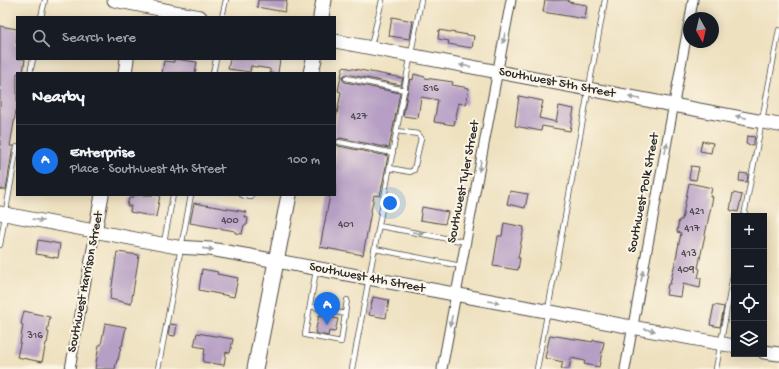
<!DOCTYPE html>
<meta charset="utf-8">
<style>
:root{--surface:#171b24;--page:#20242c;--text:#f1f3f6;--muted:#9ea1a6;--line:#363941;--accent:#1a73e8}
body{margin:0;font-family:"Gochi Hand",sans-serif;background:var(--page);color:var(--text)}
.controls{position:absolute;right:12px;bottom:12px;display:grid;overflow:hidden;border-radius:0px;box-shadow:0 2px 10px #0003}
.controls button{width:36px;height:36px;display:grid;place-items:center;padding:0;border:0;border-bottom:1px solid var(--line);background:var(--surface);color:var(--text);font:20px sans-serif}
.compass{position:absolute;left:683px;top:12px;width:36px;height:36px;border-radius:50%;background:var(--surface);box-shadow:0 2px 10px #0003;rotate:172deg}
.you{position:absolute;left:390px;top:203px;width:14px;height:14px;margin:-10px;border:3px solid #fff;border-radius:50%;background:#1a73e8;box-shadow:0 0 0 6px #1a73e833}
.badge{display:grid;place-items:center;width:26px;height:26px;border-radius:50%;background:var(--accent);color:#fff;font-size:13px;font-weight:700}
.pin{position:absolute;translate:-50% -33px;filter:drop-shadow(0 1px 2px #0008)}
.pin::after{content:'';position:absolute;top:21px;width:14px;height:12px;background:inherit;clip-path:polygon(0 0,100% 0,50% 100%)}
.list{margin:0;padding:0;list-style:none}
h2{display:flex;justify-content:space-between;align-items:center;height:52px;margin:0;padding:0 16px;font-size:17px}
h2 small{font-size:13px;font-weight:400;color:var(--muted)}
.list li{display:grid;grid-template-columns:26px 1fr auto;gap:12px;align-items:center;box-sizing:border-box;height:72px;padding:0 16px;border-top:1px solid var(--line)}
.list b{display:block;font-size:15px;white-space:nowrap}
.list p{margin:0;font-size:13px;white-space:nowrap;color:var(--muted)}
.list em{font-size:13px;font-style:normal;color:var(--muted)}
.icon{flex:none;width:22px;height:22px;fill:none;stroke:currentColor;stroke-width:2;stroke-linecap:round;stroke-linejoin:round}
.map{position:relative;flex:none;width:779px;height:369px;overflow:hidden}
.search{position:absolute;background:var(--surface);box-shadow:0 2px 10px #0003;left:16px;top:16px;width:320px;height:44px;display:flex;align-items:center;gap:10px;box-sizing:border-box;padding:0 14px;border-radius:0px;color:var(--muted);font-size:15px}
.panel{position:absolute;background:var(--surface);box-shadow:0 2px 10px #0003;left:16px;top:72px;width:320px;height:124px;border-radius:0px}
.map>svg:first-child{display:block}
.building{fill:#b69ec5}
.lines{fill:none;stroke-linecap:round;stroke-linejoin:round}
.lane-casing{stroke:#484641;stroke-width:6}
.street-casing{stroke:#484641;stroke-width:11}
.secondary-casing{stroke:#484641;stroke-width:15}
.primary-casing{stroke:#484641;stroke-width:17}
.lane{stroke:#fff;stroke-width:4.5}
.street{stroke:#fff;stroke-width:9}
.secondary{stroke:#fff;stroke-width:13}
.primary{stroke:#fff;stroke-width:15}
.oneway{fill:#a0a0a0}
.labels{text-anchor:middle;dominant-baseline:central;stroke-width:4;stroke-linejoin:round;paint-order:stroke}
.number-label{font-size:11px;fill:#4e4852}
.street-label{font-size:13px;fill:#2b2b2b;stroke:#fcf5e5}
</style>
<div class="map">
<svg width="779" height="369" viewBox="0 0 779 369">
<rect width="100%" height="100%" fill="#fcf5e5"/>
<filter id="ink" filterUnits="userSpaceOnUse"><feTurbulence type="fractalNoise" baseFrequency=".025" numOctaves="2"/><feDisplacementMap in="SourceGraphic" scale="8" xChannelSelector="R" yChannelSelector="G"/><feConvolveMatrix kernelMatrix="1 2 1 2 8 2 1 2 1" color-interpolation-filters="sRGB"/></filter>
<filter id="wash" filterUnits="userSpaceOnUse"><feTurbulence type="fractalNoise" baseFrequency=".012" numOctaves="4" result="noise"/><feDisplacementMap in="SourceGraphic" scale="16" xChannelSelector="R" yChannelSelector="G"/><feGaussianBlur stdDeviation="0.9" result="paint"/><feColorMatrix in="noise" values="0 0 0 0 0 0 0 0 0 0 0 0 0 0 0 0 0 1.4 0 .05"/><feComposite in="paint" operator="in"/></filter>
<g filter="url(#wash)">
<rect width="100%" height="100%" fill="#eee1c0"/>
<g id="blocks">
<!-- building -->
<path class="building" d="M258 0H287L285 12 257 7Z
M545 0H569L568 2 587 5 585 19 543 12Z
M392 17 413 21 410 39 389 36Z
M0 26 17 29 16 43 17 44V59H25L23 73H17V105L10 146H13L6 190 0 189Z
M439 30 474 36 472 48 448 44 449 41 438 39Z
M174 59 197 62 195 73H162L164 61 174 62Z
M230 59H280L278 73H270V69L251 66 250 72 228 69Z
M343 67 403 78 401 85 347 74 342 77 343 80 345 82 400 93 389 148 340 138 335 141 336 144 338 146 388 156 380 196 374 195 363 255 320 247 330 195H335V125L341 92 338 91Z
M414 74 425 77V78L453 82 452 85 469 88 466 105 459 103 454 125 434 122 438 100 421 97 418 118 403 116 410 79 413 80Z
M519 96 543 101 539 118 556 122 559 106 574 109 570 131 542 126 541 131 515 126Z
M747 136 755 137 753 145 746 144Z
M702 141 713 143 711 153 700 151Z
M691 166 699 167 696 180 689 179Z
M740 173 748 174 747 182 739 181Z
M689 183 712 188 710 197H713L698 268 700 269 698 278H701L700 288 683 284 681 297 666 295 668 284H670L675 263 681 233 677 232 679 220H682Z
M510 191 528 194 525 208 507 204Z
M733 193 742 195 738 212 730 210Z
M133 195H160L156 217 130 212 131 206H127L129 198H132Z
M194 203 246 212 245 217 248 218 247 225H244L242 234 235 233V231L190 223Z
M422 207 448 212 445 224 420 220Z
M504 223 524 227 518 258H520L518 270 493 266 498 236H502Z
M38 240 60 244 58 258 36 254Z
M117 252 139 255 131 304 110 299Z
M202 269 218 272 217 274 238 278 234 297 199 290Z
M373 297 389 300 386 318 369 315Z
M714 305 724 307 720 327 710 325Z
M24 311 50 317 47 332H49L47 343H46L42 362 17 357 20 344 23 325 21 324Z
M319 315 338 319 335 332 329 331 328 336 315 333Z
M105 323 126 327 122 346H121L118 360H117L115 369H95L99 345H101Z
M170 324 177 325 175 336 168 335Z
M197 333 233 339 230 353 226 352 224 365 203 362 205 348 194 346Z
M550 335 593 342V340L604 342 599 367 584 364 585 361 571 358 569 369H561L563 362 545 358Z"/>
</g>
</g>
<g filter="url(#ink)">
<use href="#blocks" fill-opacity="0" stroke="#484641" stroke-width="1"/>
<g class="lines">
<!-- lane casing -->
<g class="lane-casing">
<path id="lane" d="M41 17 45 0
M222 17 226 0
M371 46 382 0
M30 73 33 59
M213 73 216 59
M346 78 405 90
M339 142 393 153
M390 168 410 172 414 170 421 138 418 134 397 131
M242 195 251 197
M744 216 779 30
M379 226 466 242
M164 242 173 195
M0 245 17 147
M375 249 461 266
M316 270 305 335 341 342 347 300
M310 306 345 314
M158 369 191 195
M352 369 421 0
M537 369 605 0
M716 369 734 270"/>
</g>
<!-- street casing -->
<g class="street-casing">
<path id="street" d="M690 18 693 0
M70 369 95 232
M442 369 511 0
M625 369 689 22"/>
</g>
<!-- secondary casing -->
<g class="secondary-casing">
<path id="secondary" d="M114 0 200 17
M335 41 779 125
M125 73 127 59
M0 213 177 247 210 249 250 256 734 346
M95 232 102 195
M764 352 779 354"/>
</g>
<!-- primary casing -->
<g class="primary-casing">
<path id="primary" d="M321 17 324 0
M311 73 314 59
M255 369 289 195"/>
</g>
<!-- lane -->
<use href="#lane" class="lane"/>
<!-- street -->
<use href="#street" class="street"/>
<!-- secondary -->
<use href="#secondary" class="secondary"/>
<!-- primary -->
<use href="#primary" class="primary"/>
</g>
<!-- one-way arrows -->
<defs><path id="oneway-solid" d="M-6-.8H1V-3.2L6.5 0L1 3.2V.8H-6Z"/></defs>
<g class="oneway">
<use href="#oneway-solid" transform="translate(504 38) rotate(101)"/>
<use href="#oneway-solid" transform="translate(465 66) rotate(-169)"/>
<use href="#oneway-solid" transform="translate(634 98) rotate(-169)"/>
<use href="#oneway-solid" transform="translate(741 117) rotate(-169)"/>
<use href="#oneway-solid" transform="translate(666 148) rotate(-79)"/>
<use href="#oneway-solid" transform="translate(480 166) rotate(101)"/>
<use href="#oneway-solid" transform="translate(38 220) rotate(11)"/>
<use href="#oneway-solid" transform="translate(418 233) rotate(11)"/>
<use href="#oneway-solid" transform="translate(208 249) rotate(6)"/>
<use href="#oneway-solid" transform="translate(642 276) rotate(-79)"/>
<use href="#oneway-solid" transform="translate(494 302) rotate(10)"/>
<use href="#oneway-solid" transform="translate(451 321) rotate(101)"/>
<use href="#oneway-solid" transform="translate(650 330) rotate(11)"/>
</g>
</g>
<g class="labels">
<!-- number labels -->
<g class="number-label">
<text x="431" y="89">516</text>
<text x="359" y="117">427</text>
<text x="697" y="212">421</text>
<text x="230" y="221">400</text>
<text x="346" y="225">401</text>
<text x="692" y="229">417</text>
<text x="689" y="254">413</text>
<text x="686" y="270">409</text>
<text x="35" y="336">316</text>
</g>
<!-- street labels -->
<g class="street-label">
<text transform="translate(557 83) rotate(11)">Southwest 5th Street</text>
<text transform="translate(464 182) rotate(-79)">Southwest Tyler Street</text>
<text transform="translate(644 193) rotate(-79)">Southwest Polk Street</text>
<text transform="translate(367 278) rotate(11)">Southwest 4th Street</text>
<text transform="translate(86 282) rotate(-79)">Southwest Harrison Street</text>
</g>
</g>
</svg>
<div class="controls">
<button>+</button>
<button>−</button>
<button><svg class="icon" aria-label="locate" viewBox="0 0 24 24"><circle cx="12" cy="12" r="6"/><path d="M12 2v4M12 18v4M2 12h4M18 12h4"/></svg></button>
<button><svg class="icon" aria-label="layers" viewBox="0 0 24 24"><path d="M12 4l9 5-9 5-9-5zM3 14l9 5 9-5"/></svg></button>
</div>
<svg class="compass" viewBox="-18 -18 36 36"><path d="M0-13l5 13h-10z" fill="#e53935"/><path d="M0 13l5-13h-10z" fill="#9ea1a6"/></svg>
<div class="you"></div>
<div class="pin badge" style="left:327px;top:325px">A</div>
<div class="search"><svg class="icon" aria-label="search" viewBox="0 0 24 24"><circle cx="10" cy="10" r="6"/><path d="M15 15l6 6"/></svg>Search here</div>
<section class="panel">
<h2>Nearby<small></small></h2>
<ul class="list">
<li><span class="badge">A</span><div><b>Enterprise</b><p>Place · Southwest 4th Street</p></div><em>100 m</em></li>
</ul>
</section>
</div>
